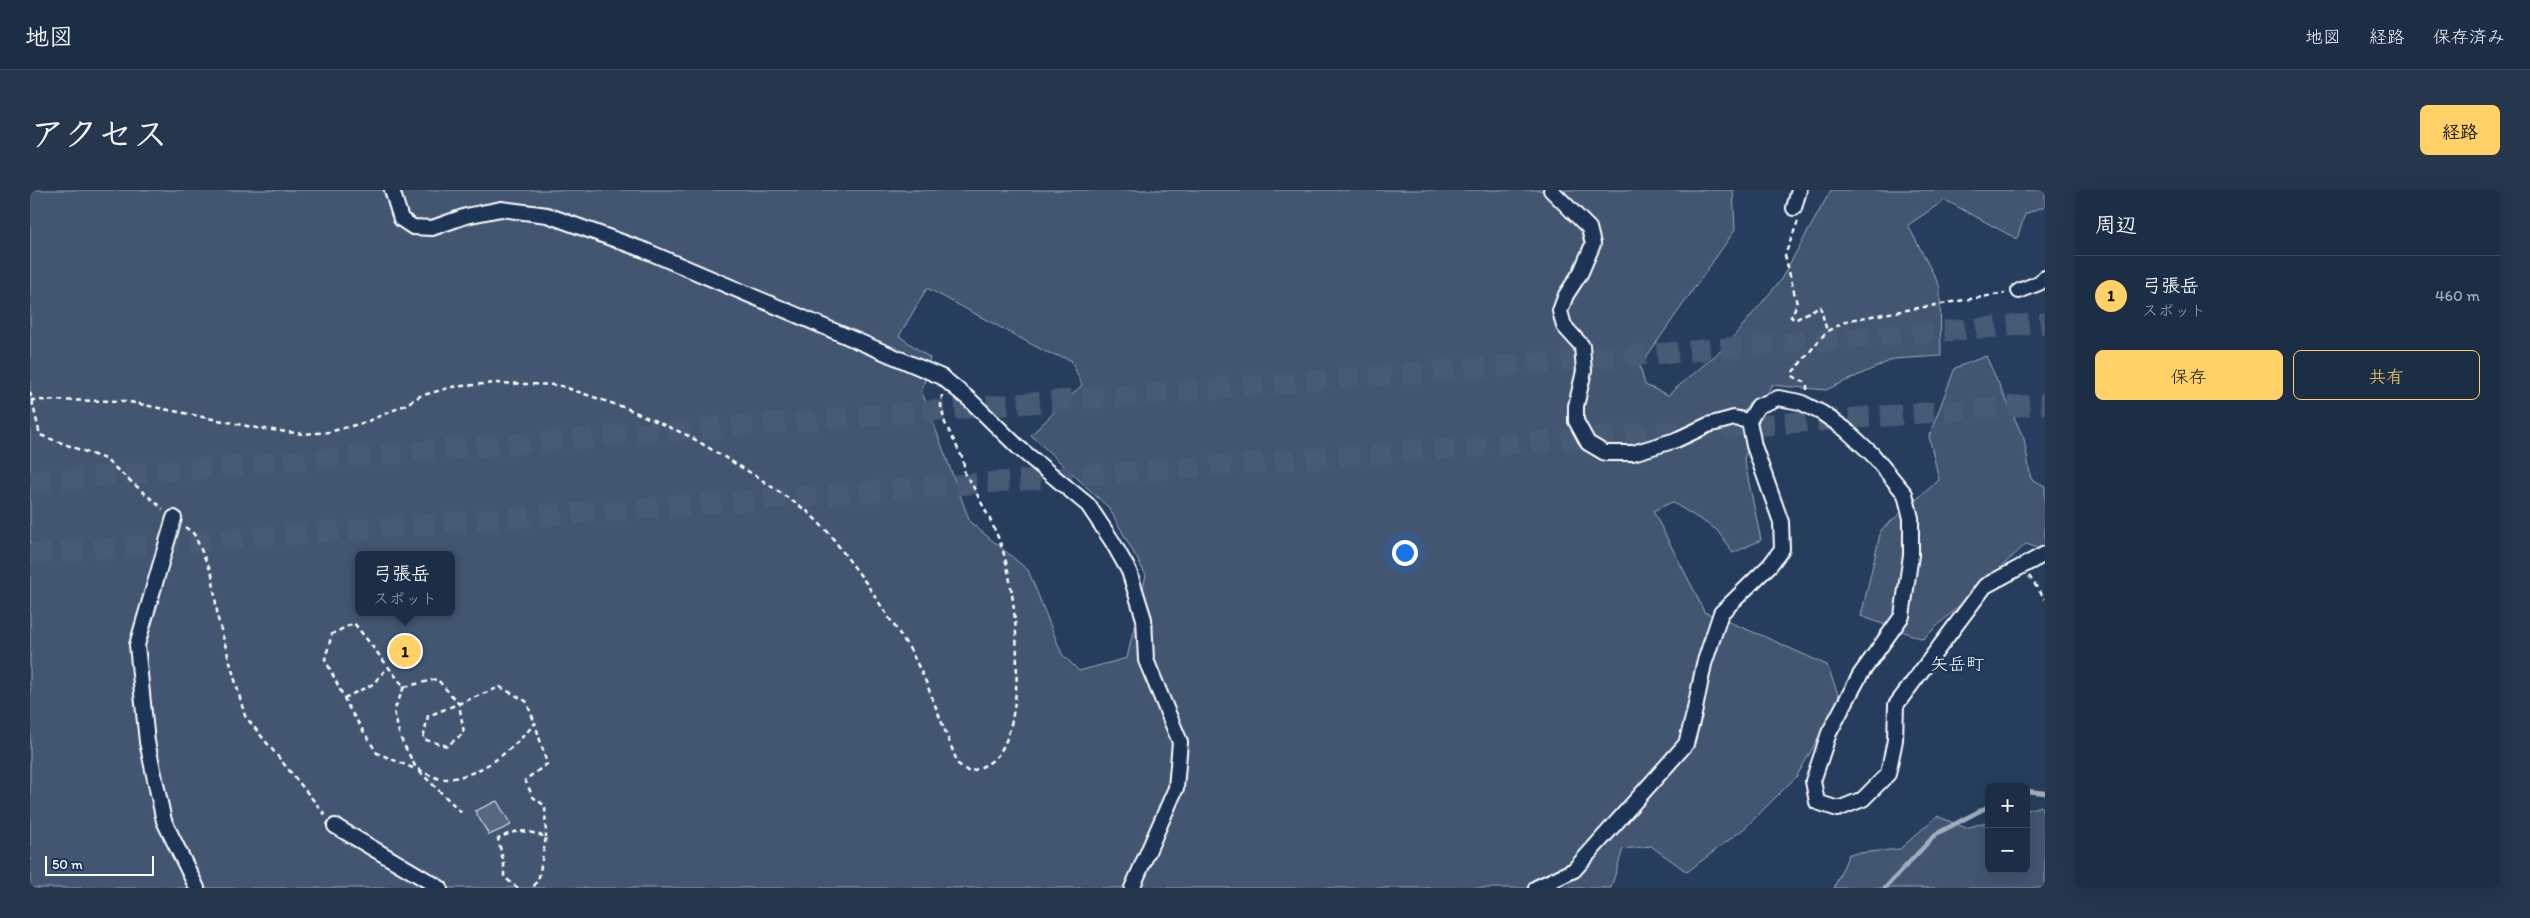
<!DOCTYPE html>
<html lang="ja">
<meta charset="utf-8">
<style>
:root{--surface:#1c2e46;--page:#25364d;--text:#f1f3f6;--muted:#a0a8b3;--line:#3a4a5f;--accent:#ffd166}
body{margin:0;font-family:Itim,"Klee One",sans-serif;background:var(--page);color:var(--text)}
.controls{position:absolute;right:15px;bottom:15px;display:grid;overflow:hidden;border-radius:8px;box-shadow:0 5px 20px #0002}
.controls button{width:45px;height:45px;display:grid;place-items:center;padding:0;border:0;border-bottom:1px solid var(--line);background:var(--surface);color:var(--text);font:25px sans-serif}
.scale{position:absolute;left:15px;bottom:12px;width:109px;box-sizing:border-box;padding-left:5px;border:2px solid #fff;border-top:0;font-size:14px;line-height:18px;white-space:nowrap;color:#fff;-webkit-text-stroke:4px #1d3557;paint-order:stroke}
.you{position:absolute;left:1374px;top:362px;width:18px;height:18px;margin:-12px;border:4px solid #fff;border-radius:50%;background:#1a73e8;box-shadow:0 0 0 8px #1a73e833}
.badge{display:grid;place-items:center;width:32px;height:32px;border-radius:50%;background:var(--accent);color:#111;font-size:16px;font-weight:700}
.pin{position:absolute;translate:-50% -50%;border:2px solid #fff;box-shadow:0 1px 5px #0006}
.popup{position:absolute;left:325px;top:361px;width:100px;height:65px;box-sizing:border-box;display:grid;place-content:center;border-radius:8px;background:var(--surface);filter:drop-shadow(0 1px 4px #0005);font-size:16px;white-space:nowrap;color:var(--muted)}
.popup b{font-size:19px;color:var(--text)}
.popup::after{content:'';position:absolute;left:50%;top:100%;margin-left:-10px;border:10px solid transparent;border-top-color:var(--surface)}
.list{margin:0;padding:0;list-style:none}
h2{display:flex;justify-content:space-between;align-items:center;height:65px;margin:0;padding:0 20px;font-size:21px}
h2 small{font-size:16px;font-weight:400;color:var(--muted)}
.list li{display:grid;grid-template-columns:32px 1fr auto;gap:15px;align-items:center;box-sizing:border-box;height:80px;padding:0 20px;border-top:1px solid var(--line)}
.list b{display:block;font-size:19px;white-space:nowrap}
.list p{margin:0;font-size:16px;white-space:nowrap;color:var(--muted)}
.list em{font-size:16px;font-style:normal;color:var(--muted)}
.actions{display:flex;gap:10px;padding:15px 20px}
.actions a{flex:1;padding:11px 0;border:1px solid var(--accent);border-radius:8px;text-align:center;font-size:18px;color:var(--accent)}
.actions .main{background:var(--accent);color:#111}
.map{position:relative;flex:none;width:2015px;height:698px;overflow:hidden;border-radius:8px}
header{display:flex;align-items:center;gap:30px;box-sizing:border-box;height:70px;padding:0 25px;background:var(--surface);border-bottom:1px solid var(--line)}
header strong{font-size:24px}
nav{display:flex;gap:28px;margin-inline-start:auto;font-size:18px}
.intro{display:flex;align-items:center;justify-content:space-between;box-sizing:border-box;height:120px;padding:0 30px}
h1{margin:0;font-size:35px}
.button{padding:12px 22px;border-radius:8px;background:var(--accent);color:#111;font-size:18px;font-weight:700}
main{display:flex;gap:30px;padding:0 30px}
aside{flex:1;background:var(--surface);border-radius:8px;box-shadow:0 5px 20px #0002}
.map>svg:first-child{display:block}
.green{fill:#425672;stroke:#a0aab8;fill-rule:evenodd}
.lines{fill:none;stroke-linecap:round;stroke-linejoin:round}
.stream{stroke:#a4aebb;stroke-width:4.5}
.building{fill:#556781;stroke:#fff}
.highway-tunnel{stroke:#475a76;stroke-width:21;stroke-dasharray:21 11;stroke-linecap:butt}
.minor-casing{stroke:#fff;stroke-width:18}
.path{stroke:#fff;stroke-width:2.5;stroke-dasharray:5 4;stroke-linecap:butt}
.minor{stroke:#1d3557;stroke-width:14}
.labels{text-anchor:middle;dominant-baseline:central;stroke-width:4.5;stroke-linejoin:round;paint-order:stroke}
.quarter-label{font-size:18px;fill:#fff;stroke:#1d3557}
</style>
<header>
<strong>地図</strong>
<nav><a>地図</a><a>経路</a><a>保存済み</a></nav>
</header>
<div class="intro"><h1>アクセス</h1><a class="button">経路</a></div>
<main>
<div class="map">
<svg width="2015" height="698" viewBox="0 0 2015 698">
<rect width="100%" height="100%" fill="#263d5e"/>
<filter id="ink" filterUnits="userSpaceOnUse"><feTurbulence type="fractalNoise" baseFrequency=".02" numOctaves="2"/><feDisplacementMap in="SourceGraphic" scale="10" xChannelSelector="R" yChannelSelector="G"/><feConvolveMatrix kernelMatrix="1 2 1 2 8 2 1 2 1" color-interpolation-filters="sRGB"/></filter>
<g filter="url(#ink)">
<!-- green -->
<path class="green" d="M0 0H1703L1705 40 1610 176 1615 195 1638 205 1694 158 1750 91 1801 0H2015V16L1995 24 1987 49 1915 10 1878 35 1910 97 1911 166 1864 169 1796 200 1741 195 1714 269 1731 350 1703 363 1687 340 1642 312 1623 321 1666 404 1674 422 1733 446 1797 475 1810 509 1767 586 1716 637 1657 682 1621 656 1593 659 1581 698H0ZM897 98 1016 162 1041 170 1052 195 1001 245 1079 318 1116 385 1097 468 1049 481 1032 464 998 380 940 332 892 202 900 168 869 146ZM329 365H421V422H329Z
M1956 166 1994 249 2001 289 2015 296V361L1996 354 1893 449 1831 426 1851 340 1909 290 1899 246 1925 178Z
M2011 616 2015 630V698H1804L1819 664 1870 659 1907 626 1936 638 1959 631V679H1996V620Z"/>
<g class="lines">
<!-- stream -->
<path class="stream" d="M1996 601 2015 603
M1855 698 1906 644 1959 616"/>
</g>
<!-- building -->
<path class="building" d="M467 611 481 635 459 645 445 621Z"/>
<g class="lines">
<!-- highway-tunnel -->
<path class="highway-tunnel" d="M0 292 2015 133
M0 364 2015 214"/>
<!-- minor casing -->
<g class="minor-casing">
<path id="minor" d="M362 0 371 29 383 37 402 38 436 26 471 19 517 25 614 60 912 187 940 210 989 258 1058 315 1082 351 1099 381 1114 429 1116 470 1150 552 1146 598 1102 698
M1521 0 1559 38 1563 54 1551 82 1536 105 1530 121 1534 136 1552 156 1554 181 1546 216V231L1558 253 1575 263H1603L1646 250 1678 235 1704 228 1719 231
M1764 18 1769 0
M1989 101 2009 93 2015 88
M144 328 107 455 117 552 134 631 167 698
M305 636 410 698
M1506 698 1544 680 1656 554 1664 524 1674 474 1691 423 1740 375 1752 359 1751 332 1724 256 1719 231 1728 216 1748 208 1770 212 1792 223 1815 239 1842 264 1875 304 1881 328V365L1872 426 1830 485 1799 543 1783 591 1787 612 1808 619 1833 609 1858 584 1865 550 1866 515 1955 396 2015 364"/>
</g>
<!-- path -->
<path class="path" d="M1768 31 1755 65 1767 114 1761 127 1765 130 1790 116 1797 141
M1777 200V193L1764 187 1762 183 1797 141 1819 130 1975 103
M0 202 10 245 75 269 133 319
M1 210 95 211 227 238 273 244 299 242 336 232 373 216 390 206 422 197 465 193 528 195 596 218 659 246 726 286 777 321 799 343 836 393 881 461 896 492 928 574 939 582C950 578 960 574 968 565 998 527 987 398 971 355 963 333 951 313 941 292L935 285 933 269 915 233 911 216 912 205
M155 337 164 344 182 384 188 429 215 526 297 627
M1999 386 2015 409
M374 497 364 521 370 547 386 578C394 582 407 590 415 589 451 587 483 559 505 533L517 574 495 590 503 607 515 616 516 647
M314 508 343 494 357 478
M383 578 347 563 319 518 295 469 302 444 324 433 374 497 407 489 429 514 434 543 417 556 393 549 398 526 470 497 496 511 505 533
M389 581 433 624
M488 698 474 687V674L468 649C488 638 494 640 516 647L509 687 503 698"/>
<!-- minor -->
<use href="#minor" class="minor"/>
</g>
</g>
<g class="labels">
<!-- quarter labels -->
<g class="quarter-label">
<text x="1927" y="474">矢岳町</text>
</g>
</g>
</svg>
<div class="controls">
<button>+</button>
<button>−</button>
</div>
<div class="scale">50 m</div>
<div class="you"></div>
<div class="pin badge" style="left:375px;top:461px">1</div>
<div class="popup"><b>弓張岳</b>スポット</div>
</div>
<aside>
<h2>周辺<small></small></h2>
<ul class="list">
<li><span class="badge">1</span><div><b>弓張岳</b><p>スポット</p></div><em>460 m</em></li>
</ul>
<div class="actions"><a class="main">保存</a><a>共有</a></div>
</aside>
</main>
